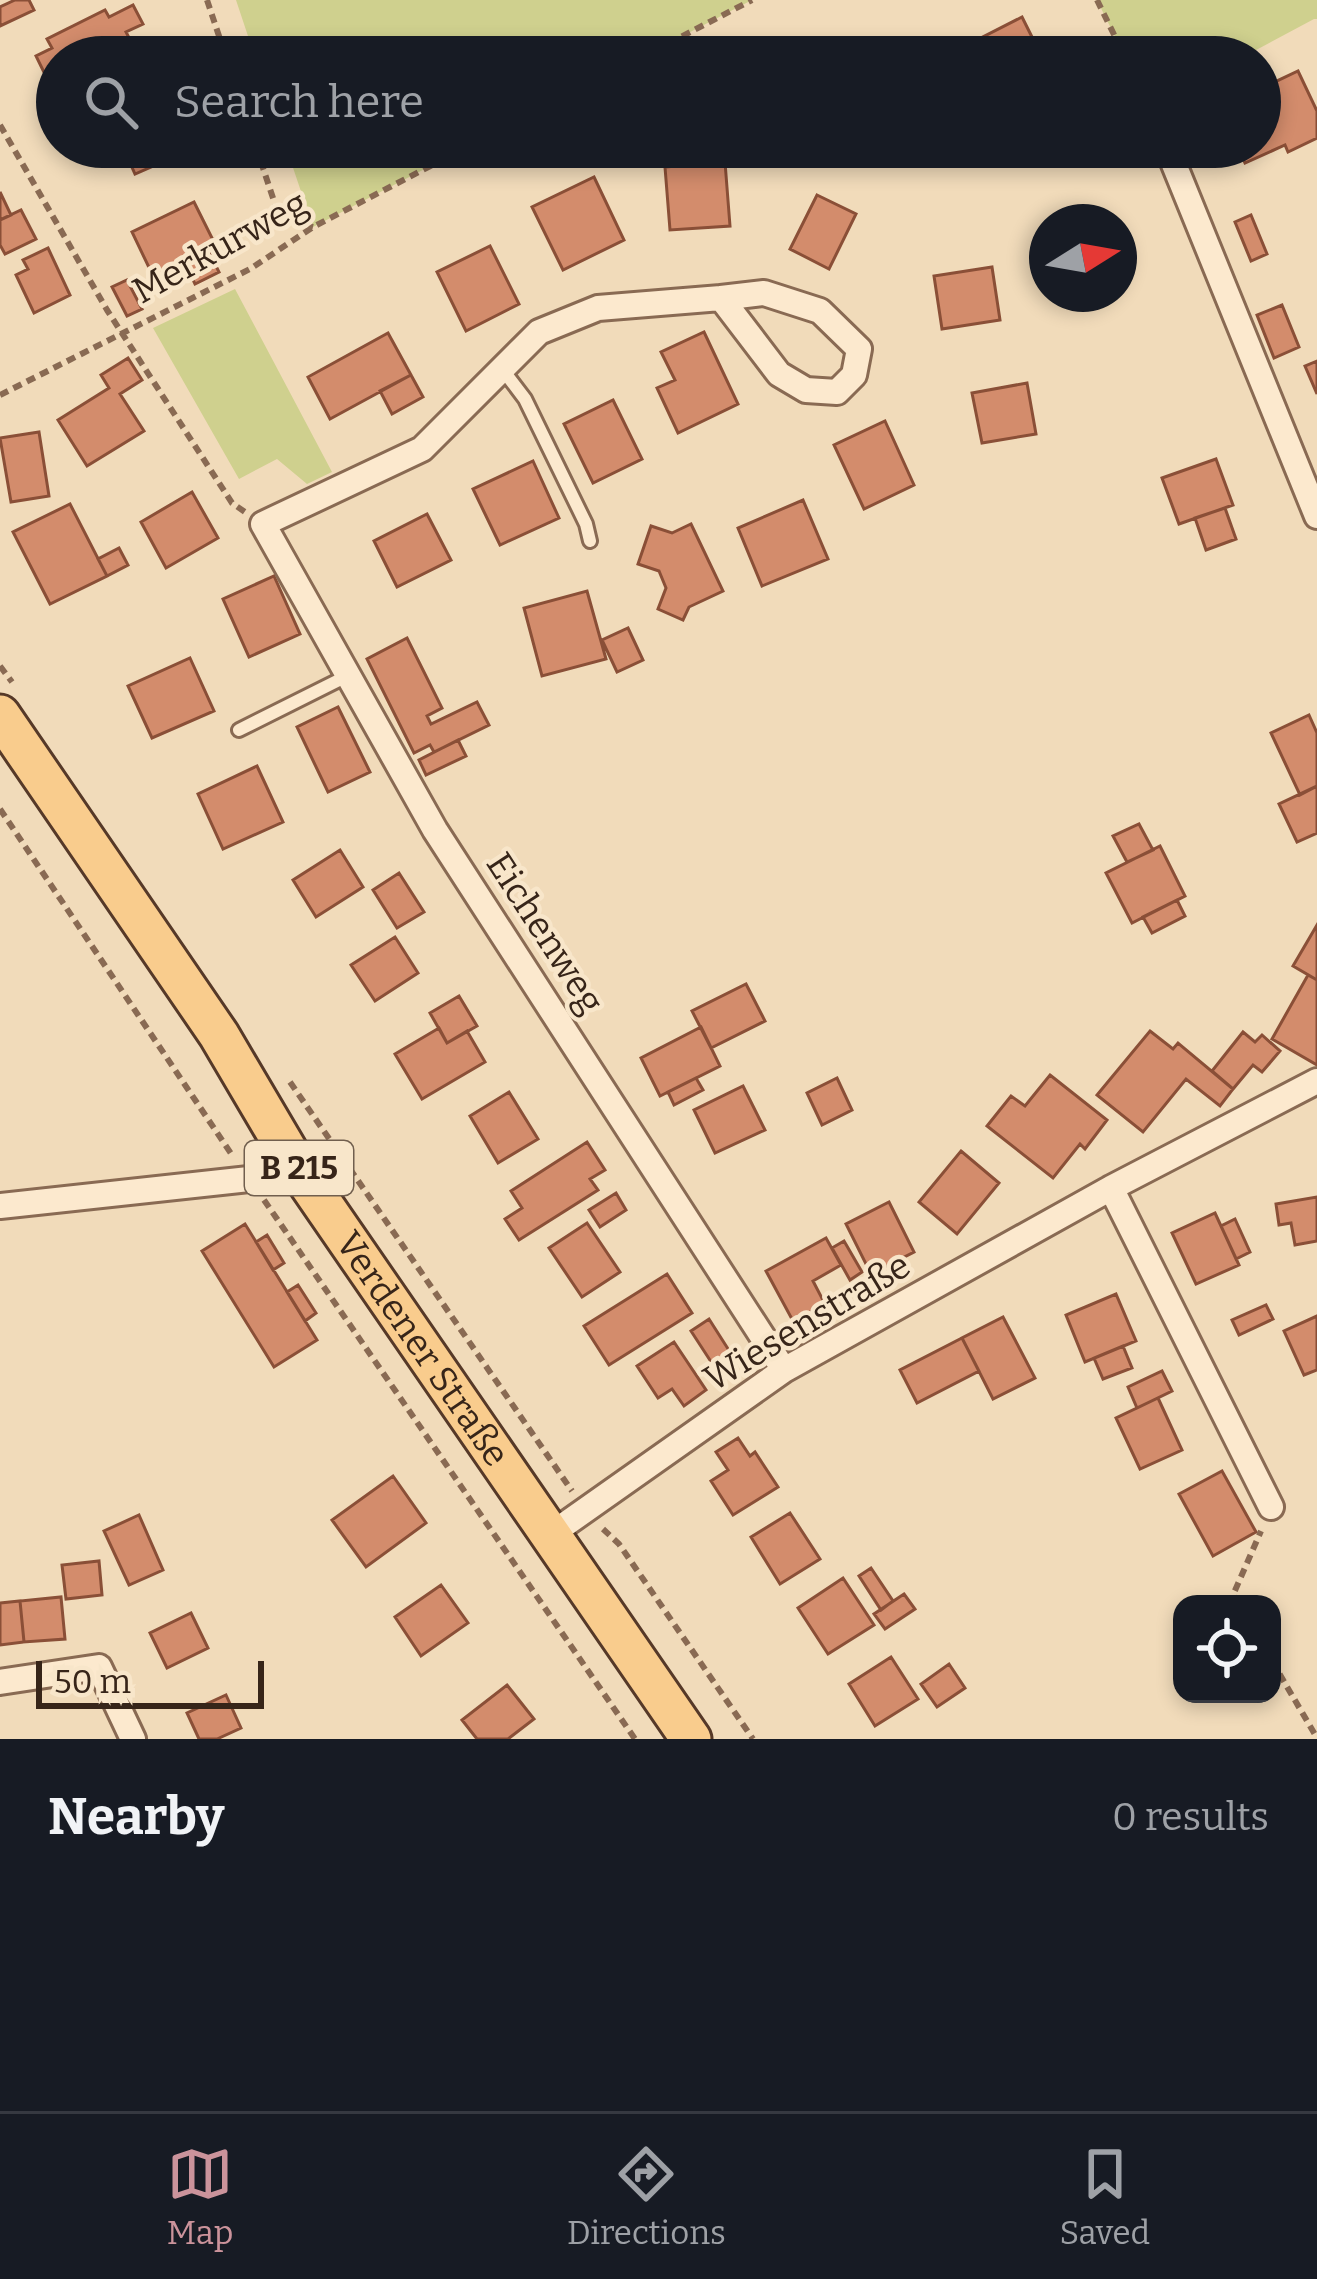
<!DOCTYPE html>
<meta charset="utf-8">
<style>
:root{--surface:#171b24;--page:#242831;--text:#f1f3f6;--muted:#9ea1a6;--line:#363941;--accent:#cb939b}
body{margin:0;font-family:Bitter,serif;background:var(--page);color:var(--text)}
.controls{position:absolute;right:36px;bottom:36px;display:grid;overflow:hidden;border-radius:24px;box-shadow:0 6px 18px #0003}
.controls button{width:108px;height:108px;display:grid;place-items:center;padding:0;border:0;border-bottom:3px solid var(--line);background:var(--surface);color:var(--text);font:60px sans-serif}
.compass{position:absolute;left:1029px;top:204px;width:108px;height:108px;border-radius:50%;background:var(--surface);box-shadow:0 6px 18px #0003;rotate:79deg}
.scale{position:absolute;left:36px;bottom:30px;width:228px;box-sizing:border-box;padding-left:12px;border:6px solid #372519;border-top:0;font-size:33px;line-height:42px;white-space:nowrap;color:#372519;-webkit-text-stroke:9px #f8e6ca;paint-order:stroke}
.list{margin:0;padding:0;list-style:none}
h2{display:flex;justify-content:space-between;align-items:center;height:156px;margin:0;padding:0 48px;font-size:51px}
h2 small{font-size:39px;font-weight:400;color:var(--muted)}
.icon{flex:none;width:66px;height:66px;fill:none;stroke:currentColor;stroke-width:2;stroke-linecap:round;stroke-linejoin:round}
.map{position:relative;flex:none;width:1317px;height:1739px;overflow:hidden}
.search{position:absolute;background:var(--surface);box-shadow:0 6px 18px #0003;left:36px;right:36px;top:36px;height:132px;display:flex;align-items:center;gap:30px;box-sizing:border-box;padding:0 42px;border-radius:66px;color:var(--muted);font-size:45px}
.sheet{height:372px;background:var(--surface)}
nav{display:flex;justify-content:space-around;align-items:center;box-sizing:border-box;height:168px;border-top:3px solid var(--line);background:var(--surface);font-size:33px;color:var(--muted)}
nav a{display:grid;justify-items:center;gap:6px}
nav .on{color:var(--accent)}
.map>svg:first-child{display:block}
.green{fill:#cfd08e}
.building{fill:#d38c6c;stroke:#8a4f37;stroke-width:3}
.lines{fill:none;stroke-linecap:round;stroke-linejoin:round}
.lane-casing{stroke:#896a53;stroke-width:18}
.street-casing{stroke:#896a53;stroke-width:30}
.primary-casing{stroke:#563928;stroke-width:45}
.path{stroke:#896a53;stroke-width:6;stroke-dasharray:9 6;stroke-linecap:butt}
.lane{stroke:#fce9ce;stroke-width:12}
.street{stroke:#fce9ce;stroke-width:24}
.primary{stroke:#f9cc8d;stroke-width:39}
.labels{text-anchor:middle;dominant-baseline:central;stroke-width:9;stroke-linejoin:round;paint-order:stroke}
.shield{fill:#f8e6ca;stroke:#715f4e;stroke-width:3}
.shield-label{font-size:33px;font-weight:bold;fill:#372519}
.street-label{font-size:36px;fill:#372519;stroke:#f8e6ca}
</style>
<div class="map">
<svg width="1317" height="1739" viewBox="0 0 1317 1739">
<rect width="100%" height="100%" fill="#f1dbba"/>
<!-- green -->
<path class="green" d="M236 0H752L642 57H255Z
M1097 0H1317V19H1314L1243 57H1125Z
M286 147H467L313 227Z
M235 289 332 472 307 484 277 459 239 479 153 328Z"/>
<!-- building -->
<path class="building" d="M15 0H29L34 10 0 26V7Z
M133 5 143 24 126 32 139 57H57L55 95 36 56 52 48 47 39 105 10 109 17Z
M1022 17 1042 57H986L977 40Z
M1298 71 1317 111V138L1288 152 1285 145 1245 163 1238 147H1260V113L1268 109 1260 89Z
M123 147H180L183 153 135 174Z
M725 162 730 226 670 230 665 167Z
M594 177 624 240 563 270 532 207Z
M0 192 11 215 0 220Z
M817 195 856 214 829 269 790 249Z
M194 202 218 250 155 280 132 232Z
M21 210 36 239 5 254 0 245V220Z
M1251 215 1267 254 1251 261 1235 222Z
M490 246 519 304 466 331 437 272Z
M48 248 70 295 34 313 16 275 28 269 23 260Z
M210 254 219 272 195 284 186 265Z
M992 267 1000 320 942 329 934 276Z
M127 280 142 309 127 316 112 287Z
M1282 305 1299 347 1274 358 1257 315Z
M704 332 738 404 678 433 657 388 675 380 661 352Z
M388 333 411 375 330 419 308 377Z
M128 358 142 380 120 394 144 431 87 466 58 420 109 388 101 375Z
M1317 361V394L1305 366Z
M411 375 423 397 392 414 380 391Z
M1027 383 1036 434 982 443 972 393Z
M613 400 642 459 593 483 564 424Z
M885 421 914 485 864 509 834 445Z
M39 432 49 496 11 502 0 438Z
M1216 459 1233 505 1179 524 1162 478Z
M533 461 559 518 500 545 473 489Z
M192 492 218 538 166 568 141 522Z
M803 500 828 559 762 586 738 528Z
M70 504 107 576 50 604 13 532Z
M1225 508 1236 539 1206 550 1195 518Z
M427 514 451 560 397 587 374 541Z
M691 524 723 591 689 607 683 620 658 609 666 588 659 571 638 564 651 526 672 533Z
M119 548 128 565 107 576 98 559Z
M274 576 300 634 249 657 223 599Z
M587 591 606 659 542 676 524 608Z
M628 628 643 660 617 672 602 640Z
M407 638 442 708 427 716 431 724 477 702 489 725 434 752 430 745 414 753 367 659Z
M190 658 214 711 152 738 128 686Z
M338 707 370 772 328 792 297 727Z
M1309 715 1317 733V786L1300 795 1271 733Z
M458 740 466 756 426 775 419 760Z
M257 766 283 822 223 849 198 794Z
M1317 786V833L1297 842 1279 804Z
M1139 824 1153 850 1127 862 1113 836Z
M1160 846 1185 896 1132 923 1106 873Z
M340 850 363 887 316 917 293 880Z
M399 873 424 912 397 928 373 890Z
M1177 900 1185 916 1152 933 1143 917Z
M1317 925V980L1293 966Z
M395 937 418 973 375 1001 351 965Z
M1308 975 1317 980V1065L1272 1039Z
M746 984 765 1021 711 1048 692 1011Z
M459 996 477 1026 447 1043 430 1013Z
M701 1027 720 1066 660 1096 641 1058Z
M439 1028 447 1043 467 1031 485 1062 422 1099 395 1054Z
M1150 1031 1173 1049 1178 1043 1233 1089 1220 1106 1186 1079 1143 1132 1097 1095Z
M1243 1032 1255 1042 1262 1035 1280 1051 1262 1072 1253 1065 1233 1089 1212 1071Z
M1050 1075 1107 1120 1085 1149 1080 1144 1053 1178 987 1126 1011 1096 1025 1106Z
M696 1078 703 1090 674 1105 668 1092Z
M837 1078 852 1110 822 1125 807 1093Z
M743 1086 765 1130 715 1153 694 1110Z
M509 1092 538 1139 498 1163 470 1116Z
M587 1142 605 1170 590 1179 598 1190 519 1240 505 1219 522 1208 511 1191Z
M961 1151 999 1183 957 1234 919 1202Z
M616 1193 626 1210 600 1227 589 1210Z
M1317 1197V1241L1295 1245 1291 1223 1279 1225 1276 1204Z
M889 1202 914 1252 871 1274 846 1224Z
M1215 1213 1239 1265 1196 1284 1172 1233Z
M1235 1219 1250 1252 1236 1259 1221 1226Z
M587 1223 620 1272 582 1297 549 1248Z
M245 1224 317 1340 274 1367 202 1251Z
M267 1235 284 1263 273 1270 256 1242Z
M826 1238 841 1265 813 1281 825 1304 793 1321 766 1271Z
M844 1241 862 1272 850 1280 832 1248Z
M667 1274 692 1313 609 1365 584 1326Z
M298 1285 316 1313 305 1321 287 1292Z
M1116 1294 1136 1341 1085 1362 1066 1315Z
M1266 1305 1273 1319 1239 1335 1232 1320Z
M1317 1316V1370L1304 1375 1284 1331Z
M1003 1317 1035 1378 993 1399 962 1338Z
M709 1319 737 1363 719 1374 691 1331Z
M962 1338 979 1371 917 1403 900 1370Z
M674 1342 706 1390 684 1406 672 1389 658 1398 637 1366Z
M1123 1346 1132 1368 1103 1379 1094 1358Z
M1162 1371 1172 1391 1137 1408 1128 1387Z
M1158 1398 1182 1450 1140 1469 1116 1418Z
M738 1438 750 1456 755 1452 778 1487 733 1515 711 1481 728 1470 716 1452Z
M1222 1471 1256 1532 1213 1556 1179 1494Z
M393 1476 426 1523 366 1567 332 1520Z
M790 1513 820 1559 780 1584 751 1537Z
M139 1515 163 1570 129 1585 104 1531Z
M99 1561 102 1595 66 1599 62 1565Z
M871 1568 893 1601 881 1610 859 1576Z
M843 1578 874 1625 828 1654 798 1608Z
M441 1585 468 1623 421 1656 395 1617Z
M904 1594 915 1609 885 1629 874 1614Z
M61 1597 65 1639 24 1642 20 1601Z
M20 1601 24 1642 0 1645V1603Z
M191 1613 208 1648 167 1668 150 1633Z
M891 1657 918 1699 875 1726 849 1684Z
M949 1664 965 1688 937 1707 921 1684Z
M507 1685 534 1719 508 1739H477L462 1720Z
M226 1695 241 1728 217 1739H199L187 1713Z"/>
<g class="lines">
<!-- lane casing -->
<g class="lane-casing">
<path id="lane" d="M503 370 525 399 586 524 590 541
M239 730 347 676"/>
</g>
<!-- street casing -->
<g class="street-casing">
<path id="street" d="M1167 147 1317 516
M721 298 764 293 820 311 859 349 854 375 837 392 806 390 779 374 721 298 598 308 539 332 422 449 263 524 435 830 784 1370
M1111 1188 1271 1507
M0 1206 249 1179 295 1164
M550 1535 784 1370 1111 1188 1317 1081
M0 1682 99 1667 133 1739"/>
</g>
<!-- primary casing -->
<g class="primary-casing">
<g id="primary">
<path id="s1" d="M0 715 219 1035 295 1164 691 1739"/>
</g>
</g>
<!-- path -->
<path class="path" d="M207 0 226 57
M1097 0 1125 57
M642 57 752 0
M0 125 107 310 232 503 245 512
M256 147 280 219 313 227
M0 395 250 269 313 227 467 147
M0 666 12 682
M0 809 232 1155
M290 1082 572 1491
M264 1200 635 1739
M603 1529 619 1544 753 1739
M1238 1604 1233 1595 1261 1531
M1272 1661 1317 1738"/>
<!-- lane -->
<use href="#lane" class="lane"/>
<!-- street -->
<use href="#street" class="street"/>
<!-- primary -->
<use href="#primary" class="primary"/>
</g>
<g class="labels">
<!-- shield labels -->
<rect class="shield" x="245" y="1141" width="108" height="54" rx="9"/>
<g class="shield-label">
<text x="299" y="1168">B 215</text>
</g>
<!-- street labels -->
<g class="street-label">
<text transform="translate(220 247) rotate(-29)">Merkurweg</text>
<text transform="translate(545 933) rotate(57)">Eichenweg</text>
<text transform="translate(807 1322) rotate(-31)">Wiesenstraße</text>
<text stroke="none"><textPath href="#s1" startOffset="762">Verdener Straße</textPath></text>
</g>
</g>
</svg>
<div class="controls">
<button><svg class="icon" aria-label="locate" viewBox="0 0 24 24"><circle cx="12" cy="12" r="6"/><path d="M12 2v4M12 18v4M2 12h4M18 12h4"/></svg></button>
</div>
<svg class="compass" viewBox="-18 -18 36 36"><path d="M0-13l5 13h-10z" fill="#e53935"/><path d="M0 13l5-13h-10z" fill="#9ea1a6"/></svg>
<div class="scale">50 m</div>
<div class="search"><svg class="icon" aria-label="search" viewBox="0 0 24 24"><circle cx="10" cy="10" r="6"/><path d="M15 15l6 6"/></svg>Search here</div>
</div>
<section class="sheet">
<h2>Nearby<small>0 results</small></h2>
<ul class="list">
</ul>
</section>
<nav>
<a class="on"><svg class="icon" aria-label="map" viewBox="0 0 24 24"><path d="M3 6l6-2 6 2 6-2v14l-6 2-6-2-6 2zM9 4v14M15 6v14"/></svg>Map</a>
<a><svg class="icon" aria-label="directions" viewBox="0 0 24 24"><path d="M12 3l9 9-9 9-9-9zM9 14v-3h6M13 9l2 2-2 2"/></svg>Directions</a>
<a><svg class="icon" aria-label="saved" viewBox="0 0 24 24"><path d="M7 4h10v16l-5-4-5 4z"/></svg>Saved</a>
</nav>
